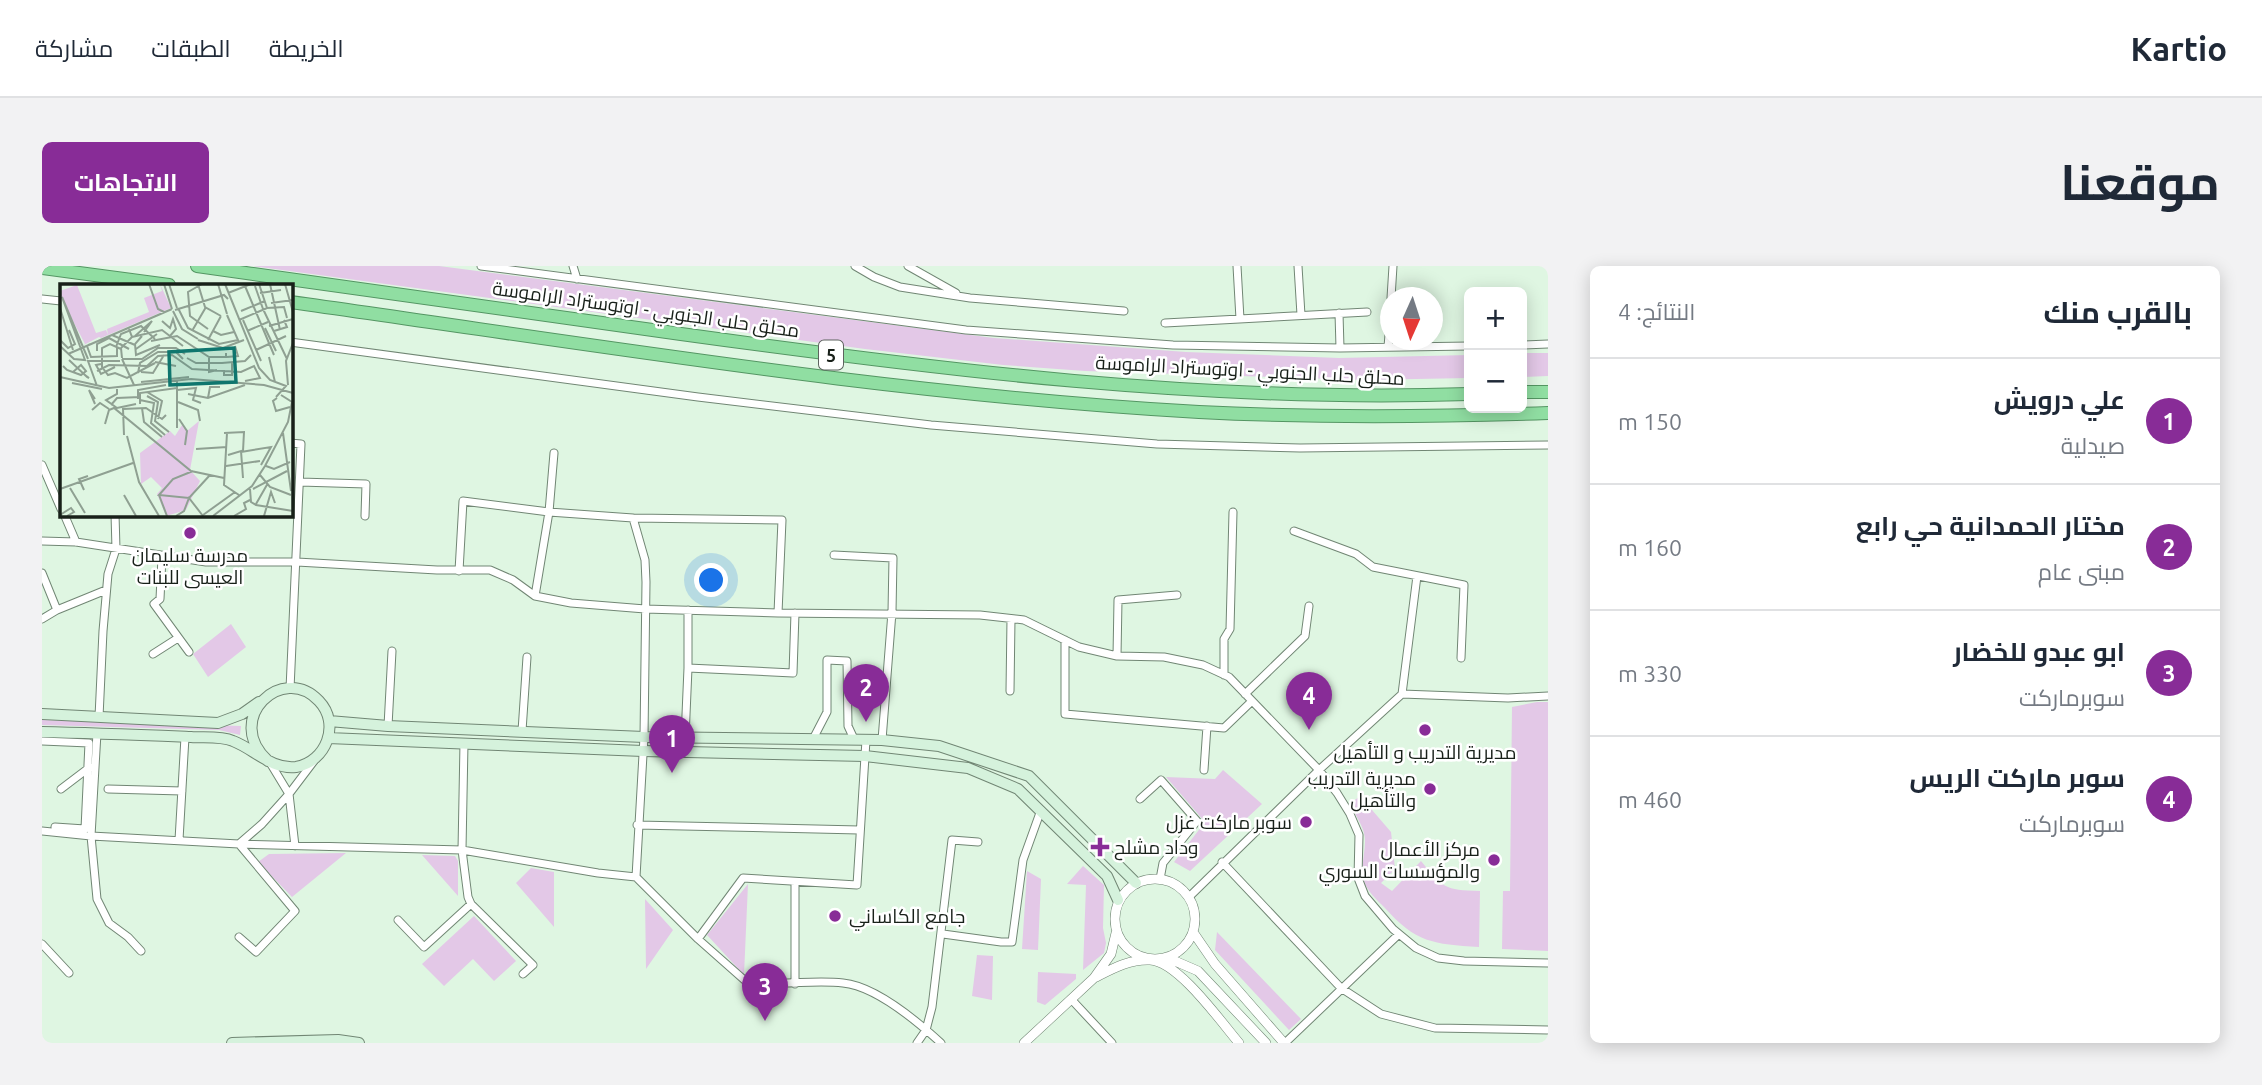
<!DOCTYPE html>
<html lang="ar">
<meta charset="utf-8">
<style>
:root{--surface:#fff;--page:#f2f2f3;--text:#1f2937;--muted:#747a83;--line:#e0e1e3;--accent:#882c97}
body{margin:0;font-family:Ubuntu,Cairo,sans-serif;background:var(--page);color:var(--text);direction:rtl}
.controls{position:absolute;right:21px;top:21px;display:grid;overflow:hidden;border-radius:10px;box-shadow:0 4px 18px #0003}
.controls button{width:63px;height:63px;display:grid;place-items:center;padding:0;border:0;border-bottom:2px solid var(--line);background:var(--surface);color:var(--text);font:35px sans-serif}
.compass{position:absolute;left:1338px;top:21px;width:63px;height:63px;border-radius:50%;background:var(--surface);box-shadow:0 4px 18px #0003;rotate:183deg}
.you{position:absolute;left:670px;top:315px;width:24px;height:24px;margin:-18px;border:5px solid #fff;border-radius:50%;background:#1a73e8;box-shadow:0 0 0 10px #1a73e833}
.badge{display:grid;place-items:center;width:46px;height:46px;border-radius:50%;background:var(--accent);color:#fff;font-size:23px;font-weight:700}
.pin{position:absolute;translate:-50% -58px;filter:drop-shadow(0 2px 4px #0008)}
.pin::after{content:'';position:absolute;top:37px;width:24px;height:21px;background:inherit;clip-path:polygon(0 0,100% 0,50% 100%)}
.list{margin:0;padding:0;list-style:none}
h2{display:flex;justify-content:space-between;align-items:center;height:91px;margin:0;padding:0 28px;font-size:30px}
h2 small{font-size:23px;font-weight:400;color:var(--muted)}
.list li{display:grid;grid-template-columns:46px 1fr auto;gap:21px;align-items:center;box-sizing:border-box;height:126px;padding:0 28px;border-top:2px solid var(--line)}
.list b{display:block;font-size:26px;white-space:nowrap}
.list p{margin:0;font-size:23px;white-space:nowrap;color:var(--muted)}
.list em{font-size:23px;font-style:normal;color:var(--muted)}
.map{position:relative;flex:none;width:1506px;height:777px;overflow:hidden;direction:ltr;border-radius:10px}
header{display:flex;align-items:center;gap:42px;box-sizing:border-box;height:98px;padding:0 35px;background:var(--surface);border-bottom:2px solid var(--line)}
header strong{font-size:33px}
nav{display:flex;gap:38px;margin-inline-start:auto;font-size:24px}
.intro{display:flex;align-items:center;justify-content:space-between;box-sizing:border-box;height:168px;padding:0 42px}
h1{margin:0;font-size:49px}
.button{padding:18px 32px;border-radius:10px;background:var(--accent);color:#fff;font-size:24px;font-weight:700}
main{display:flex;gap:42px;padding:0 42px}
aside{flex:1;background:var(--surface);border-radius:10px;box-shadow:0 4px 18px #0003}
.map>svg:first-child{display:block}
.green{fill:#e3c8e7}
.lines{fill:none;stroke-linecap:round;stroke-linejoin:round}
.minor-casing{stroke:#718674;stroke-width:9}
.tertiary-casing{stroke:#718674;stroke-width:10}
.secondary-casing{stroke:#718674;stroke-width:12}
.trunk-casing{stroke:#549663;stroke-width:14}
.minor{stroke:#fff;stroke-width:7}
.tertiary{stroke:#fff;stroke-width:9}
.secondary{stroke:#d5f2dc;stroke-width:10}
.trunk{stroke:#90dea2;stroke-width:12}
.poi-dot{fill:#882c97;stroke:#fff;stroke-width:2.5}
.labels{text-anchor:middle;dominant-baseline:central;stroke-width:5;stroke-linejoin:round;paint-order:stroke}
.shield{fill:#fff;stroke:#5d635e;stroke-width:2}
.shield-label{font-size:18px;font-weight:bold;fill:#182019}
.street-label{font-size:19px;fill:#182019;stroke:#fff}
.poi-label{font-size:19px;fill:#182019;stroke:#fff;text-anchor:end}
.inset-road{fill:none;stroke:#8fa092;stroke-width:2}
.view{fill:#0f766e;fill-opacity:0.15;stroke:#0f766e;stroke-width:3.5}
.inset-edge{fill:none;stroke:#182019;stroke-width:3.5}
</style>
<header>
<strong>Kartio</strong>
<nav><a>الخريطة</a><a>الطبقات</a><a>مشاركة</a></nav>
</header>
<div class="intro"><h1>موقعنا</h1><a class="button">الاتجاهات</a></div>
<main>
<aside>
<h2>بالقرب منك<small>النتائج: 4</small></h2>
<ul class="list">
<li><span class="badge">1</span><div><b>علي درويش</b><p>صيدلية</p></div><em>150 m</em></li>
<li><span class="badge">2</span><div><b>مختار الحمدانية حي رابع</b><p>مبنى عام</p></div><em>160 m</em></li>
<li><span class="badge">3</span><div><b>ابو عبدو للخضار</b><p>سوبرماركت</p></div><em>330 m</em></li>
<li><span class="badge">4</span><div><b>سوبر ماركت الريس</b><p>سوبرماركت</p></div><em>460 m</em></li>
</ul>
</aside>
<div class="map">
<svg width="1506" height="777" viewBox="0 0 1506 777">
<rect width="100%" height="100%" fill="#dff6e2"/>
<!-- green -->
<path class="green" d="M211 0H397L952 72 1144 86 1297 92 1427 89V112L1321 114 1043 105 961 99 823 83Z
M1480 87H1506V110L1480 111Z
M189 358 204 381 166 411 151 388Z
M1495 436H1506V685L1460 683 1461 625H1468L1470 441Z
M0 454 199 460 198 469 177 464 0 459Z
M1181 504 1220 538 1148 605 1132 596 1163 556 1124 511 1173 513Z
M1318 530 1349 566 1353 603 1339 617 1350 625 1379 595C1401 622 1402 624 1438 625L1437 681C1391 678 1374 677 1342 641 1335 634 1325 625 1322 615 1317 599 1326 582 1322 567 1320 558 1312 547 1308 538Z
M304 587 250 631 216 596 227 588Z
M380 589 413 590 416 595V630Z
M1041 600 1062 619 1061 662 1064 677 1062 687 1041 704 1044 619 1025 618Z
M489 602 512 606V661L474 617Z
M985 605 999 613 996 684 980 683Z
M706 618 702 709 665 669Z
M603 633 631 664 604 703Z
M432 650 474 695 452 715 431 693 402 720 380 698Z
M1175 666 1259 753 1247 764 1173 684Z
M935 689 951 690 950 734 930 730Z
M996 706 1034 708V713L1003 739 995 736Z"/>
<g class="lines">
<!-- minor casing -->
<g class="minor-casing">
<path id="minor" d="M439 0 924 64 1131 79 1298 82 1427 80
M531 0 535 13
M813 0 832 11 858 21 928 32 1082 45
M866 0 914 27
M1195 0 1198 53
M1256 0 1259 49
M1349 32 1351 0
M0 33 19 35
M1297 47 1298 82
M1123 57 1325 46
M248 76 656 131 889 159 1115 178 1258 182 1506 179
M1480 79 1506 78
M1346 81 1349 42
M0 199 19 243
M258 216 324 218 323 250
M22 248 34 276
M591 252 740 254 736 347
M1252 265 1314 288 1331 301 1422 319 1419 392
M0 275 34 276 164 296H255L395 304H448L471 314 493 330 529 337 603 343 736 347 938 349 982 354 1037 381 1075 390 1122 391 1161 399 1187 411 1277 504 1295 527 1308 548 1317 569 1316 612 1323 630 1351 663 1374 682 1396 692 1422 695 1506 697
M792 289 851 292 850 346 840 474
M120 291 118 333 112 338 147 386
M417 305 421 235 507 246 591 252 603 294 604 316 602 471 594 611
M0 307 15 344
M493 330 507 246 512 187
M646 344V402L751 407 753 347
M0 353 15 344 64 324
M1023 374V448L1182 462 1210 435
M111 388 136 372
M1075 390 1076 334 1135 329
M1182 409V373L1188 363 1191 246
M248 423 259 178 248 177
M968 425 969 353
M1203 428 1263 370 1267 340
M1360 428 1466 432 1506 430
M57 451 61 365 66 308 74 283 73 248
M346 460 350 385
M480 465 485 391
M55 467 49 570 55 633 67 657 86 671 99 685
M643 472 646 402
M771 473 785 446V394L805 395 806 460 812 473
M0 475 47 477 43 563 13 561
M422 477 420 584 426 631 429 638 491 699 481 708
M1162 504 1165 460
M19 523 48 501
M66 523 140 525
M1098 533 1119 514 1155 555 1121 597 1118 613
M595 559 817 564
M0 565 49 570 197 578 220 558 247 528 227 495
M137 574 143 471
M253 580 247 528 272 495
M1180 596 1299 722 1339 748 1393 762 1506 764
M753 616V718
M1147 631 1277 504 1360 428 1375 310
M356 654 382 681 429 638
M901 668 959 676H970L981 594 999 544
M197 671 214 686 253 645 197 578 420 584 556 607 594 611 656 673 708 719C735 718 775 714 801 717 833 720 876 756 899 777
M656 673 701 612 815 619 824 474
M0 678 27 707
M1029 733 1070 777
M875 777 884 764 890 741 910 574 936 576
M1243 777 1357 668"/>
</g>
<!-- tertiary casing -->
<g class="tertiary-casing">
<path id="tertiary" d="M1073 653a40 40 0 1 1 80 0a40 40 0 1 1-80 0Z
M1151 666 1173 698 1242 777
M1126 692 1156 705 1224 777
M1052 712C1070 703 1087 693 1108 694 1136 695 1179 756 1197 777
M982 777 1052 712 1069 688 1074 667"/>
</g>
<!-- secondary casing -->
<g class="secondary-casing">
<path id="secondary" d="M0 448 176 457 200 448 217 436
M287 455 346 460 602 471 840 474 897 480 987 510 1094 617
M0 466C50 467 99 469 149 471 162 472 179 470 191 475 212 483 230 504 254 501 284 496 299 458 277 435 241 396 180 453 226 495
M286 472 601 485 823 490 926 502 976 523 1065 610 1076 634
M190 777 296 774 317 777"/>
</g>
<!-- trunk casing -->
<g class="trunk-casing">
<path id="trunk" d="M155 0C316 23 477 45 639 68 900 104 1163 137 1427 128
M0 2 127 19
M248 36C550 78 852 129 1157 146 1273 152 1390 151 1506 147
M1480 126H1506"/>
</g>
<!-- minor -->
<use href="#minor" class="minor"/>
<!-- tertiary -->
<use href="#tertiary" class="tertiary"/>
<!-- secondary -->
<use href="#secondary" class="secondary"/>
<!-- trunk -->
<use href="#trunk" class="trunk"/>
</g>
<!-- markers -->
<g class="poi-dot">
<circle cx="148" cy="267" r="7"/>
<circle cx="1383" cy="464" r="7"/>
<circle cx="1388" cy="523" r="7"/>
<circle cx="1264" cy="556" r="7"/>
<path d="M1054.5 570.5h7v7h7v7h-7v7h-7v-7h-7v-7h7z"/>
<circle cx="1452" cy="594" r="7"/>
<circle cx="793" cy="650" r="7"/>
</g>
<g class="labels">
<!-- shield labels -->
<rect class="shield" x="777" y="74.5" width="24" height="29" rx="5"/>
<g class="shield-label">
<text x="789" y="89">5</text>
</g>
<!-- street labels -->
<g class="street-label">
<text transform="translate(604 43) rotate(8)">محلق حلب الجنوبي - اوتوستراد الراموسة</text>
<text transform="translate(1208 104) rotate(3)">محلق حلب الجنوبي - اوتوستراد الراموسة</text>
</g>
<!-- poi labels -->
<g class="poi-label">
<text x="148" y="289" text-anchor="middle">مدرسة سليمان<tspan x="148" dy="22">العيسى للبنات</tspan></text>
<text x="1383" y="486" text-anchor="middle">مديرية التدريب و التأهيل</text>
<text x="1374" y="512">مديرية التدريب<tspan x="1374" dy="22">والتأهيل</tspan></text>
<text x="1250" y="556">سوبر ماركت غزل</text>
<text x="1072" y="581" text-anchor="start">وداد مشلح</text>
<text x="1438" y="583">مركز الأعمال<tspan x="1438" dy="22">والمؤسسات السوري</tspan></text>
<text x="807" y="650" text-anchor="start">جامع الكاساني</text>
</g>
</g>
<!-- overview -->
<g transform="translate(18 18)">
<rect width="233" height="233" fill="#dff6e2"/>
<path d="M100 0 111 24 41 54 39 53 22 62 25 60 0 12V7L17 1 36 49 46 46 48 51 47 45 89 28 84 14 102 7ZM139 137 130 186 140 197 126 226 106 232 97 210 102 204 91 193 81 200 80 169 110 147 115 152 122 141 127 147Z" fill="#e3c8e7"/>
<path class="inset-road" d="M89 0 98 25 104 28M104 0 112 25M109 0 117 24M138 0 145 23 161 32M142 0 128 8 130 32 148 45M158 0 167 30M165 0 199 84 210 96 226 102 216 113M199 0 207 24M210 0 220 46M225 0 233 28M185 2 214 71M195 2 203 25M168 9 191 0M200 9 221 6M211 19 233 16M0 24 13 66M118 24 128 44 159 60 178 56 167 31M203 25 227 75M115 26 164 11 168 15M113 27 122 45 138 55M181 27 205 17M179 36 207 24 224 23 227 34M183 36 201 77M102 37 110 44 113 35 116 45 110 52M209 42 233 35M205 44 216 67M132 47 146 23M153 47 161 51 174 48M187 47 208 38M214 47 227 43 224 36M52 51 75 61M75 52 92 37 84 48M82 52 75 60 76 71 100 61M72 53 102 46 123 62M0 56 8 64 15 60 9 46M138 56 163 64 184 56M148 56 161 32M91 57 117 52 149 73H166V69M30 60 27 62 31 73 57 72V63M0 62 14 75 25 76 2 13 28 75M56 63 61 50 81 42 95 55M61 65 50 60 42 64V83L48 91 55 89 67 94 95 79M76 65 97 50M196 66 226 52M37 67V60L49 54 69 65M8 70 112 25M149 73V88L157 86M167 73 178 72 175 62M209 73 215 98M62 74 61 64 72 53 69 45M127 74 136 79H162L185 77 191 71M62 75H82L98 64H116L125 70M62 75 74 101M9 76 27 93 29 94 25 91M95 78 116 82M41 80 36 81 41 90 55 83M3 82 7 86 21 91 26 87 21 81 13 88M164 86V91H172V78M37 87 49 81 87 82 98 72 112 71 132 85 181 88 194 82 200 94 185 97M81 88 93 89 104 71M78 89 80 79 98 68H116L123 75M0 93 49 104 131 95 204 101 233 109M81 98 129 93M12 99 42 105M228 101 226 77 233 59M37 102 28 77H60M57 105V110L46 116 57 124 76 120M117 106 136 104 133 116 141 119M87 108 102 117 98 135M128 110 148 114 185 101M87 112 98 118 95 137 109 148M148 114 150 103H160M217 114 213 117 216 127 230 123M35 115 29 106 35 120M78 115V106L106 101M80 116 94 119 91 139 105 151M118 118 138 126 140 137M80 120V109L117 104M51 121 57 114 80 113M82 124 84 138 102 153M32 126 40 119 49 125M119 135 127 147 125 161M45 140 49 126 54 124 131 187 164 194M117 144V97M164 149 184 148 183 167M167 149 164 201 179 211M223 149 231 207M64 151 63 125 86 124 102 135 106 131M67 152 79 198 99 232M136 165 167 163M181 168 211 163 201 181M168 171 181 167 183 194M166 182 200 177M206 182 214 185 230 178M133 187 113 195 99 211 129 214 150 191M200 191 210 203 231 211M10 204 25 229M0 205 73 179M190 205 191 218 196 221 233 227M193 205 227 187M24 206 19 195 28 192M64 211 76 232M99 211 107 232M196 220 208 199M0 231 11 224 14 228 7 232M143 231 175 208M116 232 124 227 129 214 143 232M153 232 192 202 205 182 228 138 232 118 221 111M174 232 186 225 184 219 190 216M204 232 211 208 215 219"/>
<path class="view" d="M174 64 176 98 110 101 109 68Z"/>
<rect width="233" height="233" class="inset-edge"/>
</g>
</svg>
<div class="controls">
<button>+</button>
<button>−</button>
</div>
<svg class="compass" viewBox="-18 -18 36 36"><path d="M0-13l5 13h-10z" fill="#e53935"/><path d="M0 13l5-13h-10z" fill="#747a83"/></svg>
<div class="you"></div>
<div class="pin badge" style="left:630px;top:507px">1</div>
<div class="pin badge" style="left:824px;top:456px">2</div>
<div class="pin badge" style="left:723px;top:755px">3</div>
<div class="pin badge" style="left:1267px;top:464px">4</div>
</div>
</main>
